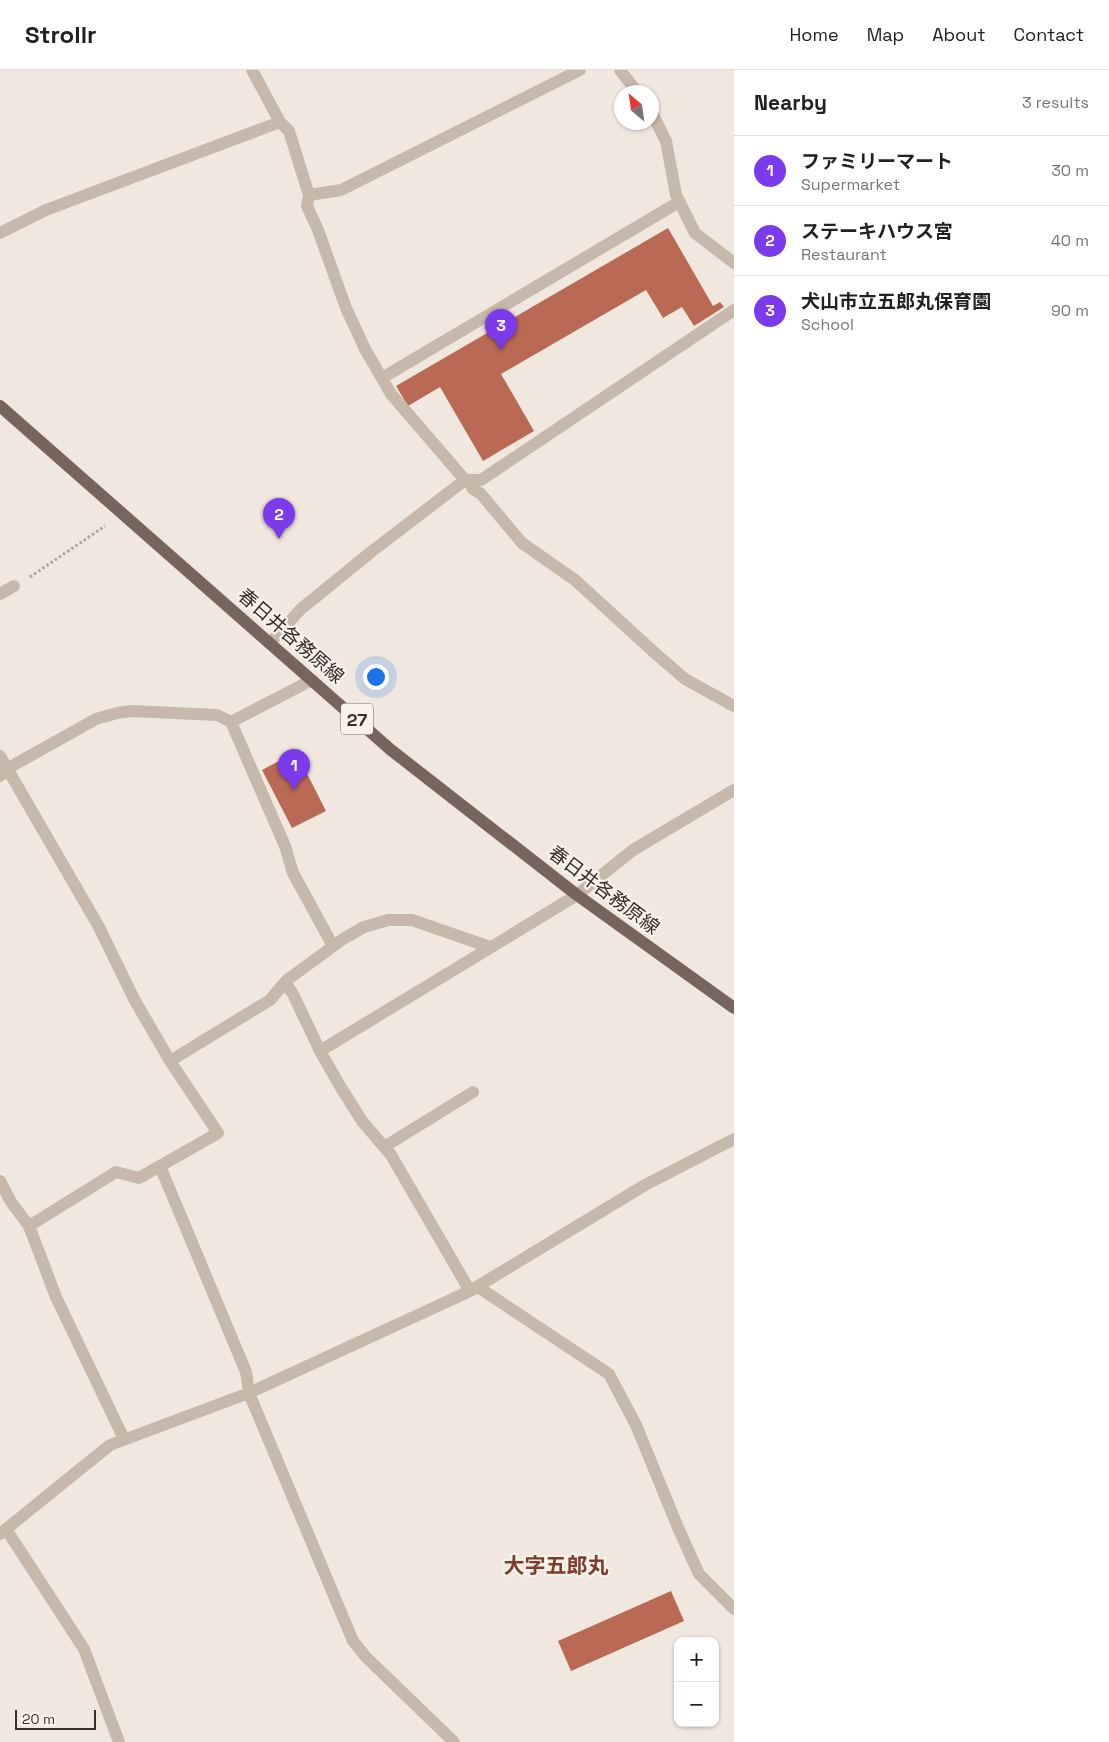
<!DOCTYPE html>
<meta charset="utf-8">
<style>
:root{--surface:#fff;--page:#f2f2f2;--text:#202124;--muted:#757577;--line:#e0e0e0;--accent:#7c3aed}
body{margin:0;font-family:"Space Grotesk","Noto Sans JP",sans-serif;background:var(--page);color:var(--text)}
.controls{position:absolute;right:15px;bottom:15px;display:grid;overflow:hidden;border-radius:10px;box-shadow:0 1px 4px #0004}
.controls button{width:45px;height:45px;display:grid;place-items:center;padding:0;border:0;border-bottom:1px solid var(--line);background:var(--surface);color:var(--text);font:25px sans-serif}
.compass{position:absolute;left:614px;top:15px;width:45px;height:45px;border-radius:50%;background:var(--surface);box-shadow:0 1px 4px #0004;rotate:331deg}
.scale{position:absolute;left:15px;bottom:12px;width:81px;box-sizing:border-box;padding-left:5px;border:2px solid #362e2a;border-top:0;font-size:14px;line-height:18px;white-space:nowrap;color:#362e2a;-webkit-text-stroke:4px #f8f2eb;paint-order:stroke}
.you{position:absolute;left:375px;top:606px;width:18px;height:18px;margin:-12px;border:4px solid #fff;border-radius:50%;background:#1a73e8;box-shadow:0 0 0 8px #1a73e833}
.badge{display:grid;place-items:center;width:32px;height:32px;border-radius:50%;background:var(--accent);color:#fff;font-size:16px;font-weight:700}
.pin{position:absolute;translate:-50% -41px;filter:drop-shadow(0 1px 2px #0008)}
.pin::after{content:'';position:absolute;top:26px;width:18px;height:15px;background:inherit;clip-path:polygon(0 0,100% 0,50% 100%)}
.list{margin:0;padding:0;list-style:none}
h2{display:flex;justify-content:space-between;align-items:center;height:65px;margin:0;padding:0 20px;font-size:21px}
h2 small{font-size:16px;font-weight:400;color:var(--muted)}
.list li{display:grid;grid-template-columns:32px 1fr auto;gap:15px;align-items:center;box-sizing:border-box;height:70px;padding:0 20px;border-top:1px solid var(--line)}
.list b{display:block;font-size:19px;white-space:nowrap}
.list p{margin:0;font-size:16px;white-space:nowrap;color:var(--muted)}
.list em{font-size:16px;font-style:normal;color:var(--muted)}
.map{position:relative;flex:none;width:734px;height:1672px;overflow:hidden}
header{display:flex;align-items:center;gap:30px;box-sizing:border-box;height:70px;padding:0 25px;background:var(--surface);border-bottom:1px solid var(--line)}
header strong{font-size:24px}
nav{display:flex;gap:28px;margin-inline-start:auto;font-size:18px}
main{display:flex}
aside{flex:1;background:var(--surface)}
.map>svg:first-child{display:block}
.building{fill:#b96954}
.lines{fill:none;stroke-linecap:round;stroke-linejoin:round}
.path{stroke:#b3a297;stroke-width:3;stroke-dasharray:2.5 2.5;stroke-linecap:butt}
.minor{stroke:#c7b8ac;stroke-width:12}
.primary{stroke:#77655d;stroke-width:12}
.labels{text-anchor:middle;dominant-baseline:central;stroke-width:4.5;stroke-linejoin:round;paint-order:stroke}
.shield{fill:#f8f2eb;stroke:#706964;stroke-width:1}
.shield-label{font-size:18px;font-weight:bold;fill:#362e2a}
.street-label{font-size:19px;fill:#362e2a;stroke:#f8f2eb}
.quarter-label{font-size:21px;font-weight:bold;fill:#7d3c2c;stroke:#f8f2eb}
</style>
<header>
<strong>Strollr</strong>
<nav><a>Home</a><a>Map</a><a>About</a><a>Contact</a></nav>
</header>
<main>
<div class="map">
<svg width="734" height="1672" viewBox="0 0 734 1672">
<rect width="100%" height="100%" fill="#f0e8df"/>
<!-- building -->
<path class="building" d="M668 158 713 236 720 232 724 237 694 256 682 237 663 248 646 220 501 304 534 361 483 391 440 317 408 336 396 316Z
M296 682 326 741 292 758 262 700Z
M671 1521 684 1551 571 1601 558 1571Z"/>
<g class="lines">
<!-- path -->
<path class="path" d="M30 507 105 456"/>
<!-- minor -->
<path class="minor" d="M252 0 280 52 289 61 309 125 341 120 580 0
M620 0 637 22
M652 43 666 71 676 125 695 163 734 193
M0 163 46 140 280 52
M382 308 679 132
M465 410H481L734 240
M469 410 473 419 481 424 522 473 575 510 656 584 685 609 734 636
M0 524 14 516
M270 573 301 539 371 482 465 410 391 324 365 279 346 238 318 160 307 136 309 125
M231 652 285 776 293 803 333 876
M0 686 99 857 134 929 170 991 218 1063 139 1108 116 1102 29 1156
M0 706 12 696 96 649 117 643 132 641 217 645 231 652 312 610
M285 912 293 924 320 981 340 1016 362 1051 391 1085 470 1221
M320 981 577 825 633 780 734 720
M170 991 270 930 287 910 343 869 364 857 388 850H412L490 877
M384 1077 473 1022
M160 1096 246 1302 249 1323 353 1571 366 1587 454 1672
M0 1111 11 1132 29 1156 56 1227 124 1369
M478 1217 609 1304 636 1355 679 1460 699 1504 734 1539
M6 1459 84 1579 119 1672
M0 1464 110 1375 249 1323 470 1221 645 1115 734 1069"/>
<!-- primary -->
<path class="primary" d="M0 336 391 680 577 825 734 938"/>
</g>
<g class="labels">
<!-- shield labels -->
<rect class="shield" x="341" y="633.5" width="32" height="31" rx="4"/>
<g class="shield-label">
<text x="357" y="649">27</text>
</g>
<!-- street labels -->
<g class="street-label">
<text transform="translate(291 566) rotate(41)">春日井各務原線</text>
<text transform="translate(604 820) rotate(37)">春日井各務原線</text>
</g>
<!-- quarter labels -->
<g class="quarter-label">
<text x="556" y="1495">大字五郎丸</text>
</g>
</g>
</svg>
<div class="controls">
<button>+</button>
<button>−</button>
</div>
<svg class="compass" viewBox="-18 -18 36 36"><path d="M0-13l5 13h-10z" fill="#e53935"/><path d="M0 13l5-13h-10z" fill="#757577"/></svg>
<div class="scale">20 m</div>
<div class="you"></div>
<div class="pin badge" style="left:294px;top:720px">1</div>
<div class="pin badge" style="left:279px;top:469px">2</div>
<div class="pin badge" style="left:501px;top:280px">3</div>
</div>
<aside>
<h2>Nearby<small>3 results</small></h2>
<ul class="list">
<li><span class="badge">1</span><div><b>ファミリーマート</b><p>Supermarket</p></div><em>30 m</em></li>
<li><span class="badge">2</span><div><b>ステーキハウス宮</b><p>Restaurant</p></div><em>40 m</em></li>
<li><span class="badge">3</span><div><b>犬山市立五郎丸保育園</b><p>School</p></div><em>90 m</em></li>
</ul>
</aside>
</main>
